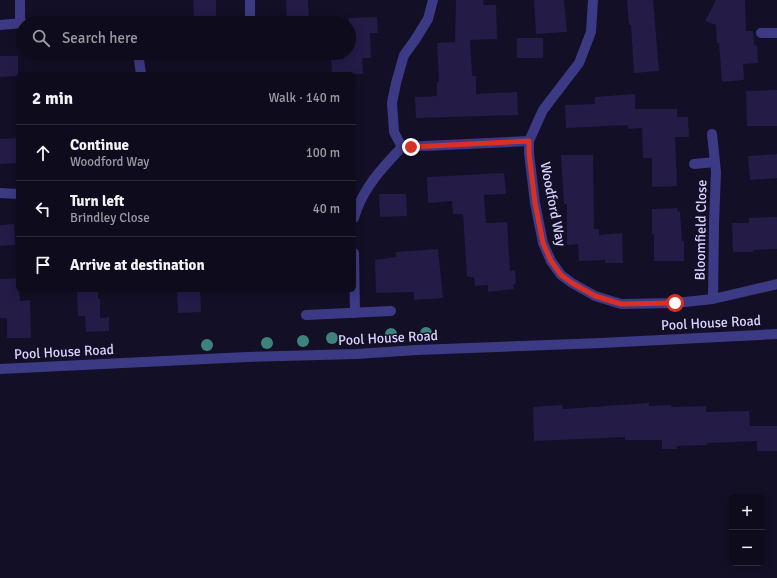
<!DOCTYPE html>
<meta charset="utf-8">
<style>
:root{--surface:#0e0b1c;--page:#1c1929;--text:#f1f3f6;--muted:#9b9ba3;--line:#2e2b3b}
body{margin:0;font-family:Signika,sans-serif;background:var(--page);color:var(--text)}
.controls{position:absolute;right:12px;bottom:12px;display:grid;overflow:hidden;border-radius:6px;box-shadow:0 2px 10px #0003}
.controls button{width:36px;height:36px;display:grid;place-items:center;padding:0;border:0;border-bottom:1px solid var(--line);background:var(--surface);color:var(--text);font:20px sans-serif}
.stop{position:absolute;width:12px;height:12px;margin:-9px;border:3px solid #d93025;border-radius:50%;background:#fff}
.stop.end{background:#d93025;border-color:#fff;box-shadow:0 1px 4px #0008}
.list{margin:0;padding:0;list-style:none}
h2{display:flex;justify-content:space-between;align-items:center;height:52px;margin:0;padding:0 16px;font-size:17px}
h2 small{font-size:13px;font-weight:400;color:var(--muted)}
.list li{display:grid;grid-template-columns:26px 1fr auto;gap:12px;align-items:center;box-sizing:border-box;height:56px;padding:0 16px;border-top:1px solid var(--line)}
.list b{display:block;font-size:15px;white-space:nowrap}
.list p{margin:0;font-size:13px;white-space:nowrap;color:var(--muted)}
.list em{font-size:13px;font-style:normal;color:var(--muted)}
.icon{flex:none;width:22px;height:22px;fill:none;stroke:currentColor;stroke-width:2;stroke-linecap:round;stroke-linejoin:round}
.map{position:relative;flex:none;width:777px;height:578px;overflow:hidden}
.search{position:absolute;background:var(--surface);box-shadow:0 2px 10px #0003;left:16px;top:16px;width:340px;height:44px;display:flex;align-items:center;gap:10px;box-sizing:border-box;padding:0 14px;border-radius:22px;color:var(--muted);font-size:15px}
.panel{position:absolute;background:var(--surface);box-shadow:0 2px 10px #0003;left:16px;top:72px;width:340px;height:220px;border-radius:6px}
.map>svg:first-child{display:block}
.building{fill:#241b47}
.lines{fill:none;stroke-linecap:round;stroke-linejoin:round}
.minor{stroke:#3d3a85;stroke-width:10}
.tree{fill:#3d827b}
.route{stroke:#d93025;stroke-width:5}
.labels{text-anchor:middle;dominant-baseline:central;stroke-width:3;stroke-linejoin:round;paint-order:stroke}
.street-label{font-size:14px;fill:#d9d4ff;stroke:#130f26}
</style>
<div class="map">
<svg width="777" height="578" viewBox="0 0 777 578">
<rect width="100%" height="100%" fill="#130f26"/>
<!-- building -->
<path class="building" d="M193 0H216V16H194Z
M286 0H308L309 23H287Z
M456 0H483L484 5H496L497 39 470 40 472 76H476V94L517 92 518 115 416 118 415 97 437 96V82H439L437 43 455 42Z
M534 0H564L567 32 536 34Z
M627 0H653L659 71 634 73 631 25H629Z
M716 0H745L746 31H753L754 46 757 45 758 63 743 64 744 80 722 82 719 43H717L716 25 705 21Z
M377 17 378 33H370L371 58H362L363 74H332L331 60 344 59V53H349V18Z
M517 38H543V58H517Z
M0 56H18V76L0 77Z
M777 90V126H747L746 91Z
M635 94V109H677V117H688L689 137H675L677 186 652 187V158H643L642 128 628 129V125L566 128 565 105 595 104V97Z
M18 138V163L0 164V139Z
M777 154V178L750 180 748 156Z
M561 155H593L594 229H599V235L622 233 623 263H605V260L579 261 578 244 567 245V204H564Z
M504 173 506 194 484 195 486 223 507 222 510 271 515 270 516 284H513L514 289 488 292V285L475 286 474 278 467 276 463 214H453L452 201 428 203 427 177Z
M379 194H406L407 216 380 217Z
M677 208 678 212 680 211 682 241H684V261H654V234H652V209Z
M777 217V249L753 250V252H733L732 223H749V218Z
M14 224 15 245 0 246V225Z
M438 249 443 298 414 300V292L376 293 375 260 396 257V252Z
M18 278V290H19L20 301 30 300 31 338H7V318H0V279Z
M77 290H98V299H100V318L109 317V331L86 332 85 316H78Z
M177 290H200L201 312 178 313Z
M649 403V406L671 405V407L706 406V412L749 411 750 426H777V451H757V441L707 443V445L677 446V449H662V440H625V437L534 441 533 407 562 405 563 409Z"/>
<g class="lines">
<!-- minor -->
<path class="minor" d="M20 0V23
M250 0V23
M593 0 591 32 579 63 543 110 529 141V153L535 203 543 243 551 261 561 275 572 283 595 296 621 304 675 303 713 299 777 284
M0 25 23 23
M761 33H777
M138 53 141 74
M712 134 716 172 714 224 713 299
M402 147 394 132 392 103 396 83 404 55 415 40 428 19 433 0
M694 164 715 162
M0 193 18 194
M354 218C362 189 382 168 402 147L529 141
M354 253 355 313
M306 315 391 311
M0 369 247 357 356 354 417 350 601 343 777 334"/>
</g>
<!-- trees -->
<g class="tree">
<circle cx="426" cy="333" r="6"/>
<circle cx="391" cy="334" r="6"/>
<circle cx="332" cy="338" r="6"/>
<circle cx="303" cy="341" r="6"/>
<circle cx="267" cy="343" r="6"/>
<circle cx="207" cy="345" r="6"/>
</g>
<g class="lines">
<!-- route -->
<path class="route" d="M411 147 529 141V153L535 203 543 243 551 261 561 275 572 283 595 296 621 304 675 303"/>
</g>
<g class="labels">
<!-- street labels -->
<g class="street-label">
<text transform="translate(553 204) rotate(79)">Woodford Way</text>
<text transform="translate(701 230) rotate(-89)">Bloomfield Close</text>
<text transform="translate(711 323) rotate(-3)">Pool House Road</text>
<text transform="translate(388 338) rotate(-3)">Pool House Road</text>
<text transform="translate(64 352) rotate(-3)">Pool House Road</text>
</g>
</g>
</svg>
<div class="controls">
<button>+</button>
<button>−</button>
</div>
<div class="stop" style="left:675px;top:303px"></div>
<div class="stop end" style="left:411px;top:147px"></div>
<div class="search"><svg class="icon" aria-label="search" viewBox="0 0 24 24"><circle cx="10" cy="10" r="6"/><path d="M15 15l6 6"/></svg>Search here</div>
<section class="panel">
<h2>2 min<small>Walk · 140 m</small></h2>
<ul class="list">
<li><svg class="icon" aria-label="ahead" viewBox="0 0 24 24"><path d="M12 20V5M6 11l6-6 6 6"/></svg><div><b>Continue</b><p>Woodford Way</p></div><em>100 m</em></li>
<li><svg class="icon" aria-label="left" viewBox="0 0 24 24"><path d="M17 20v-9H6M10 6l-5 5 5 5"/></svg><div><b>Turn left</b><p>Brindley Close</p></div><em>40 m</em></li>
<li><svg class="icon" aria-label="arrive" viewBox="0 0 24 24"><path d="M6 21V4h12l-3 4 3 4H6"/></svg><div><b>Arrive at destination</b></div></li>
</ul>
</section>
</div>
